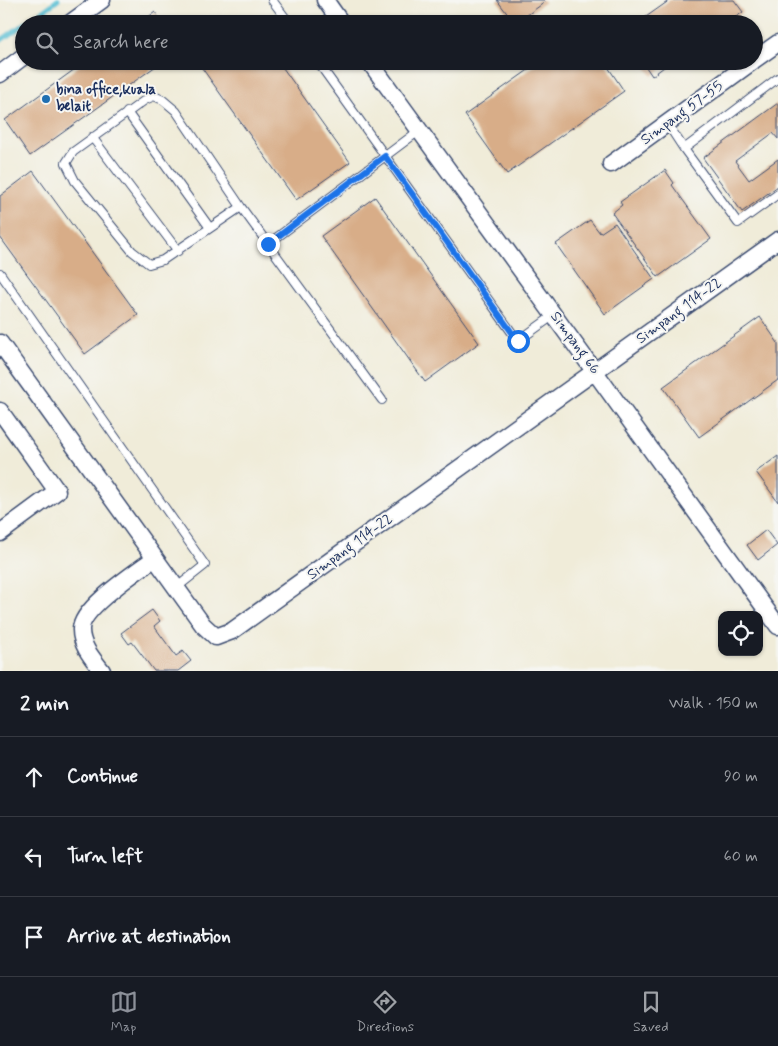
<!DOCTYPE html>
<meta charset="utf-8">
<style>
:root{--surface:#171b24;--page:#20242c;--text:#f1f3f6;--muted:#9ea1a6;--line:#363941;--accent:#8c9099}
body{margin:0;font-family:Mynerve,sans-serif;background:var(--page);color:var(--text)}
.controls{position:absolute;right:15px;bottom:15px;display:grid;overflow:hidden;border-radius:10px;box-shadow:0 1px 4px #0004}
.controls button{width:45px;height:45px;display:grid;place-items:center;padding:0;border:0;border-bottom:1px solid var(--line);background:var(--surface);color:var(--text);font:25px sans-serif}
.stop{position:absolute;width:15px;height:15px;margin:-11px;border:4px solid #1a73e8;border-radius:50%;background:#fff}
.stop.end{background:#1a73e8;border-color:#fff;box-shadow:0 1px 5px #0008}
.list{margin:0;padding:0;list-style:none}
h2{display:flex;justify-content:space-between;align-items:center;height:65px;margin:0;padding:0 20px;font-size:21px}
h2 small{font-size:16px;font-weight:400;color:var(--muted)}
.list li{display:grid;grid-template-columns:32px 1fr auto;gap:15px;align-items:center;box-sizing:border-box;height:80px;padding:0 20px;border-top:1px solid var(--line)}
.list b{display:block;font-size:19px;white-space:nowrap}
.list em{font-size:16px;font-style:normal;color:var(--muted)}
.icon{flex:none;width:28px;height:28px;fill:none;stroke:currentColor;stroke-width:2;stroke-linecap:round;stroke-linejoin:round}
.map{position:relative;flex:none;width:778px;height:671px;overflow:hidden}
.search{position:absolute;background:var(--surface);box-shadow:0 1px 4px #0004;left:15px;right:15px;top:15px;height:55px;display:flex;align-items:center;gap:12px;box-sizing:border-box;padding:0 18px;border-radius:28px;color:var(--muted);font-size:19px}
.sheet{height:305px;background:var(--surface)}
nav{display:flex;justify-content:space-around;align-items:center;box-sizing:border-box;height:70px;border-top:1px solid var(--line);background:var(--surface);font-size:14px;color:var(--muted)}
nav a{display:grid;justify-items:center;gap:2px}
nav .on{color:var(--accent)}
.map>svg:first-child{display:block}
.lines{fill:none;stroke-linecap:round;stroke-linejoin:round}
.stream{stroke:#56bed3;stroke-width:5}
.building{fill:#d8ad88}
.service-casing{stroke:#3b4b70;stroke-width:10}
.minor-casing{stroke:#3b4b70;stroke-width:19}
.service{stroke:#fff;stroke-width:8}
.minor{stroke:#fff;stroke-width:16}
.route{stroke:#1a73e8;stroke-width:6}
.poi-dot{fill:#1f6fb2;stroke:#f6f6f2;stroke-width:2}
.labels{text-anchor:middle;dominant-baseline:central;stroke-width:4;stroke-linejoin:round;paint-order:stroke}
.poi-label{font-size:15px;font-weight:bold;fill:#1b2f5e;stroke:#f6f6f2;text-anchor:start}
.street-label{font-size:15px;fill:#1b2f5e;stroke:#f6f6f2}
</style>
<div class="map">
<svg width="778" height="671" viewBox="0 0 778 671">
<rect width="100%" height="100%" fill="#f6f6f2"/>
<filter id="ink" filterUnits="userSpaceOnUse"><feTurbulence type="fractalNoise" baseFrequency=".02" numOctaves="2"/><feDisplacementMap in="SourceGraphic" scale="10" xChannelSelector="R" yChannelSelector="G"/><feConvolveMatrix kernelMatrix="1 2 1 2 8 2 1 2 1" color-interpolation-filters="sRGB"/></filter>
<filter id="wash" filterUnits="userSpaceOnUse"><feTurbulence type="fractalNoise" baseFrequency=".0096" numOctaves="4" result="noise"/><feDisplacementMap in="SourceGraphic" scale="20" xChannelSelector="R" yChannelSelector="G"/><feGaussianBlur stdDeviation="1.12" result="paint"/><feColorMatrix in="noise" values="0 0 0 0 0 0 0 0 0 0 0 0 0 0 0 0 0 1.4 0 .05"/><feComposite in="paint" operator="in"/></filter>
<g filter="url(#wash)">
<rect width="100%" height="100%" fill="#f0ecd9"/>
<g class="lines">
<!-- stream -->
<path class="stream" d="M25 24 58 0
M0 41 24 24"/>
</g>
<g id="blocks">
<!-- building -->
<path class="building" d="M497 0H544L545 2 515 24Z
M670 0H734L743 12 726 24H636Z
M155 12 163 24H139Z
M246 16 251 24H234Z
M86 61H163L30 156 5 120Z
M197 61H278L350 162 296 200Z
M541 61H604L624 91 507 174 465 115Z
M642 61H672L652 76Z
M778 103V139L773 133 735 161 749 180 778 159V186L742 212 703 158Z
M665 170 674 183 672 185 711 239 658 277 612 213 622 205 620 202Z
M33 171 138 315 85 354 0 237V196Z
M375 197 479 343 425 382 321 236Z
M590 220 600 233 615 223 654 279 605 314 556 244Z
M760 317 778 343V380L699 437 663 387Z
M778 456V502L756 472Z
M766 530 777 545 758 560 747 545Z
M152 610 160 621 154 626 176 656 183 651 191 661 178 671H154L132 642 129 644 121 633Z"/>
</g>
</g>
<g filter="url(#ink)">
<use href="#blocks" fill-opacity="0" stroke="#3b4b70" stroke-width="1"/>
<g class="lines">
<!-- service casing -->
<g class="service-casing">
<path id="service" d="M272 0 290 24
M317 61 518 341 554 315
M778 78 684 149 738 223 778 194
M127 112 210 228
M667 123 684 149
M92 137 178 251
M241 207 163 260 149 264 132 251 75 181 66 163 73 152 145 100 154 96 163 100 176 111 241 207 382 400
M268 244 420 130
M0 273 205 565 176 588"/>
</g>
<!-- minor casing -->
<g class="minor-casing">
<path id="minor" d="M325 0 342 24
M69 24 102 0
M754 60 778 43
M369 61 595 372 778 626
M0 74 24 56
M611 164 753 61
M0 343 203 625 216 637 232 631 778 240
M0 411 57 491 0 533
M102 671C93 659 81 646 81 630 80 608 138 571 155 558"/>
</g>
<!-- service -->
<use href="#service" class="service"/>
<!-- minor -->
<use href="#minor" class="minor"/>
</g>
</g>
<g class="lines" filter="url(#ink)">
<!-- route -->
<path class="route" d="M268 244 385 156 518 341"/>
</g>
<!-- markers -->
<circle class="poi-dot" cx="46" cy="99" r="5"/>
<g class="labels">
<!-- poi labels -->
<g class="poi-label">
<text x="56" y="90">bina office,kuala<tspan x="56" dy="17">belait</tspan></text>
</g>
<!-- street labels -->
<g class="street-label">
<text transform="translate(682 113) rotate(-36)">Simpang 57-55</text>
<text transform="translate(679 311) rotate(-36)">Simpang 114-22</text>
<text transform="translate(575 343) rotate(54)">Simpang 66</text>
<text transform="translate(350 547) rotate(-36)">Simpang 114-22</text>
</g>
</g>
</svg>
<div class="controls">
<button><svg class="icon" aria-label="locate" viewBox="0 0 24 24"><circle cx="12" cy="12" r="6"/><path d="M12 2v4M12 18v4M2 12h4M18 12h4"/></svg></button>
</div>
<div class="stop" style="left:518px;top:341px"></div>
<div class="stop end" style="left:268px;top:244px"></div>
<div class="search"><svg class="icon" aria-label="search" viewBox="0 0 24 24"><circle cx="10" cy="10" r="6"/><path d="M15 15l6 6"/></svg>Search here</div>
</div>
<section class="sheet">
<h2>2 min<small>Walk · 150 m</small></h2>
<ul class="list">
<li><svg class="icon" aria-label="ahead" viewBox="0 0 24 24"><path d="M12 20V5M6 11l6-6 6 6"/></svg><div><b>Continue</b></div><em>90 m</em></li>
<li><svg class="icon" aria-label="left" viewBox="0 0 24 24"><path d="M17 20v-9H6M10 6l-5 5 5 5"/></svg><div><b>Turn left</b></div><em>60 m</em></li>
<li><svg class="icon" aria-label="arrive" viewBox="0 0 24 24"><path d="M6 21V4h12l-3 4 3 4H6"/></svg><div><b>Arrive at destination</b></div></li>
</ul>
</section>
<nav>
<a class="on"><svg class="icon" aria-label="map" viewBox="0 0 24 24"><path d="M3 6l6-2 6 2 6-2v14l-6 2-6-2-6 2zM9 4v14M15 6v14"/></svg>Map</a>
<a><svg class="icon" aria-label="directions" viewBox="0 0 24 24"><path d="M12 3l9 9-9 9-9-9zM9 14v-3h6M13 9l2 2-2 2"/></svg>Directions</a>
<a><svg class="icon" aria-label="saved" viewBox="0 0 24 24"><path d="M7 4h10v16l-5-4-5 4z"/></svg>Saved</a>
</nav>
